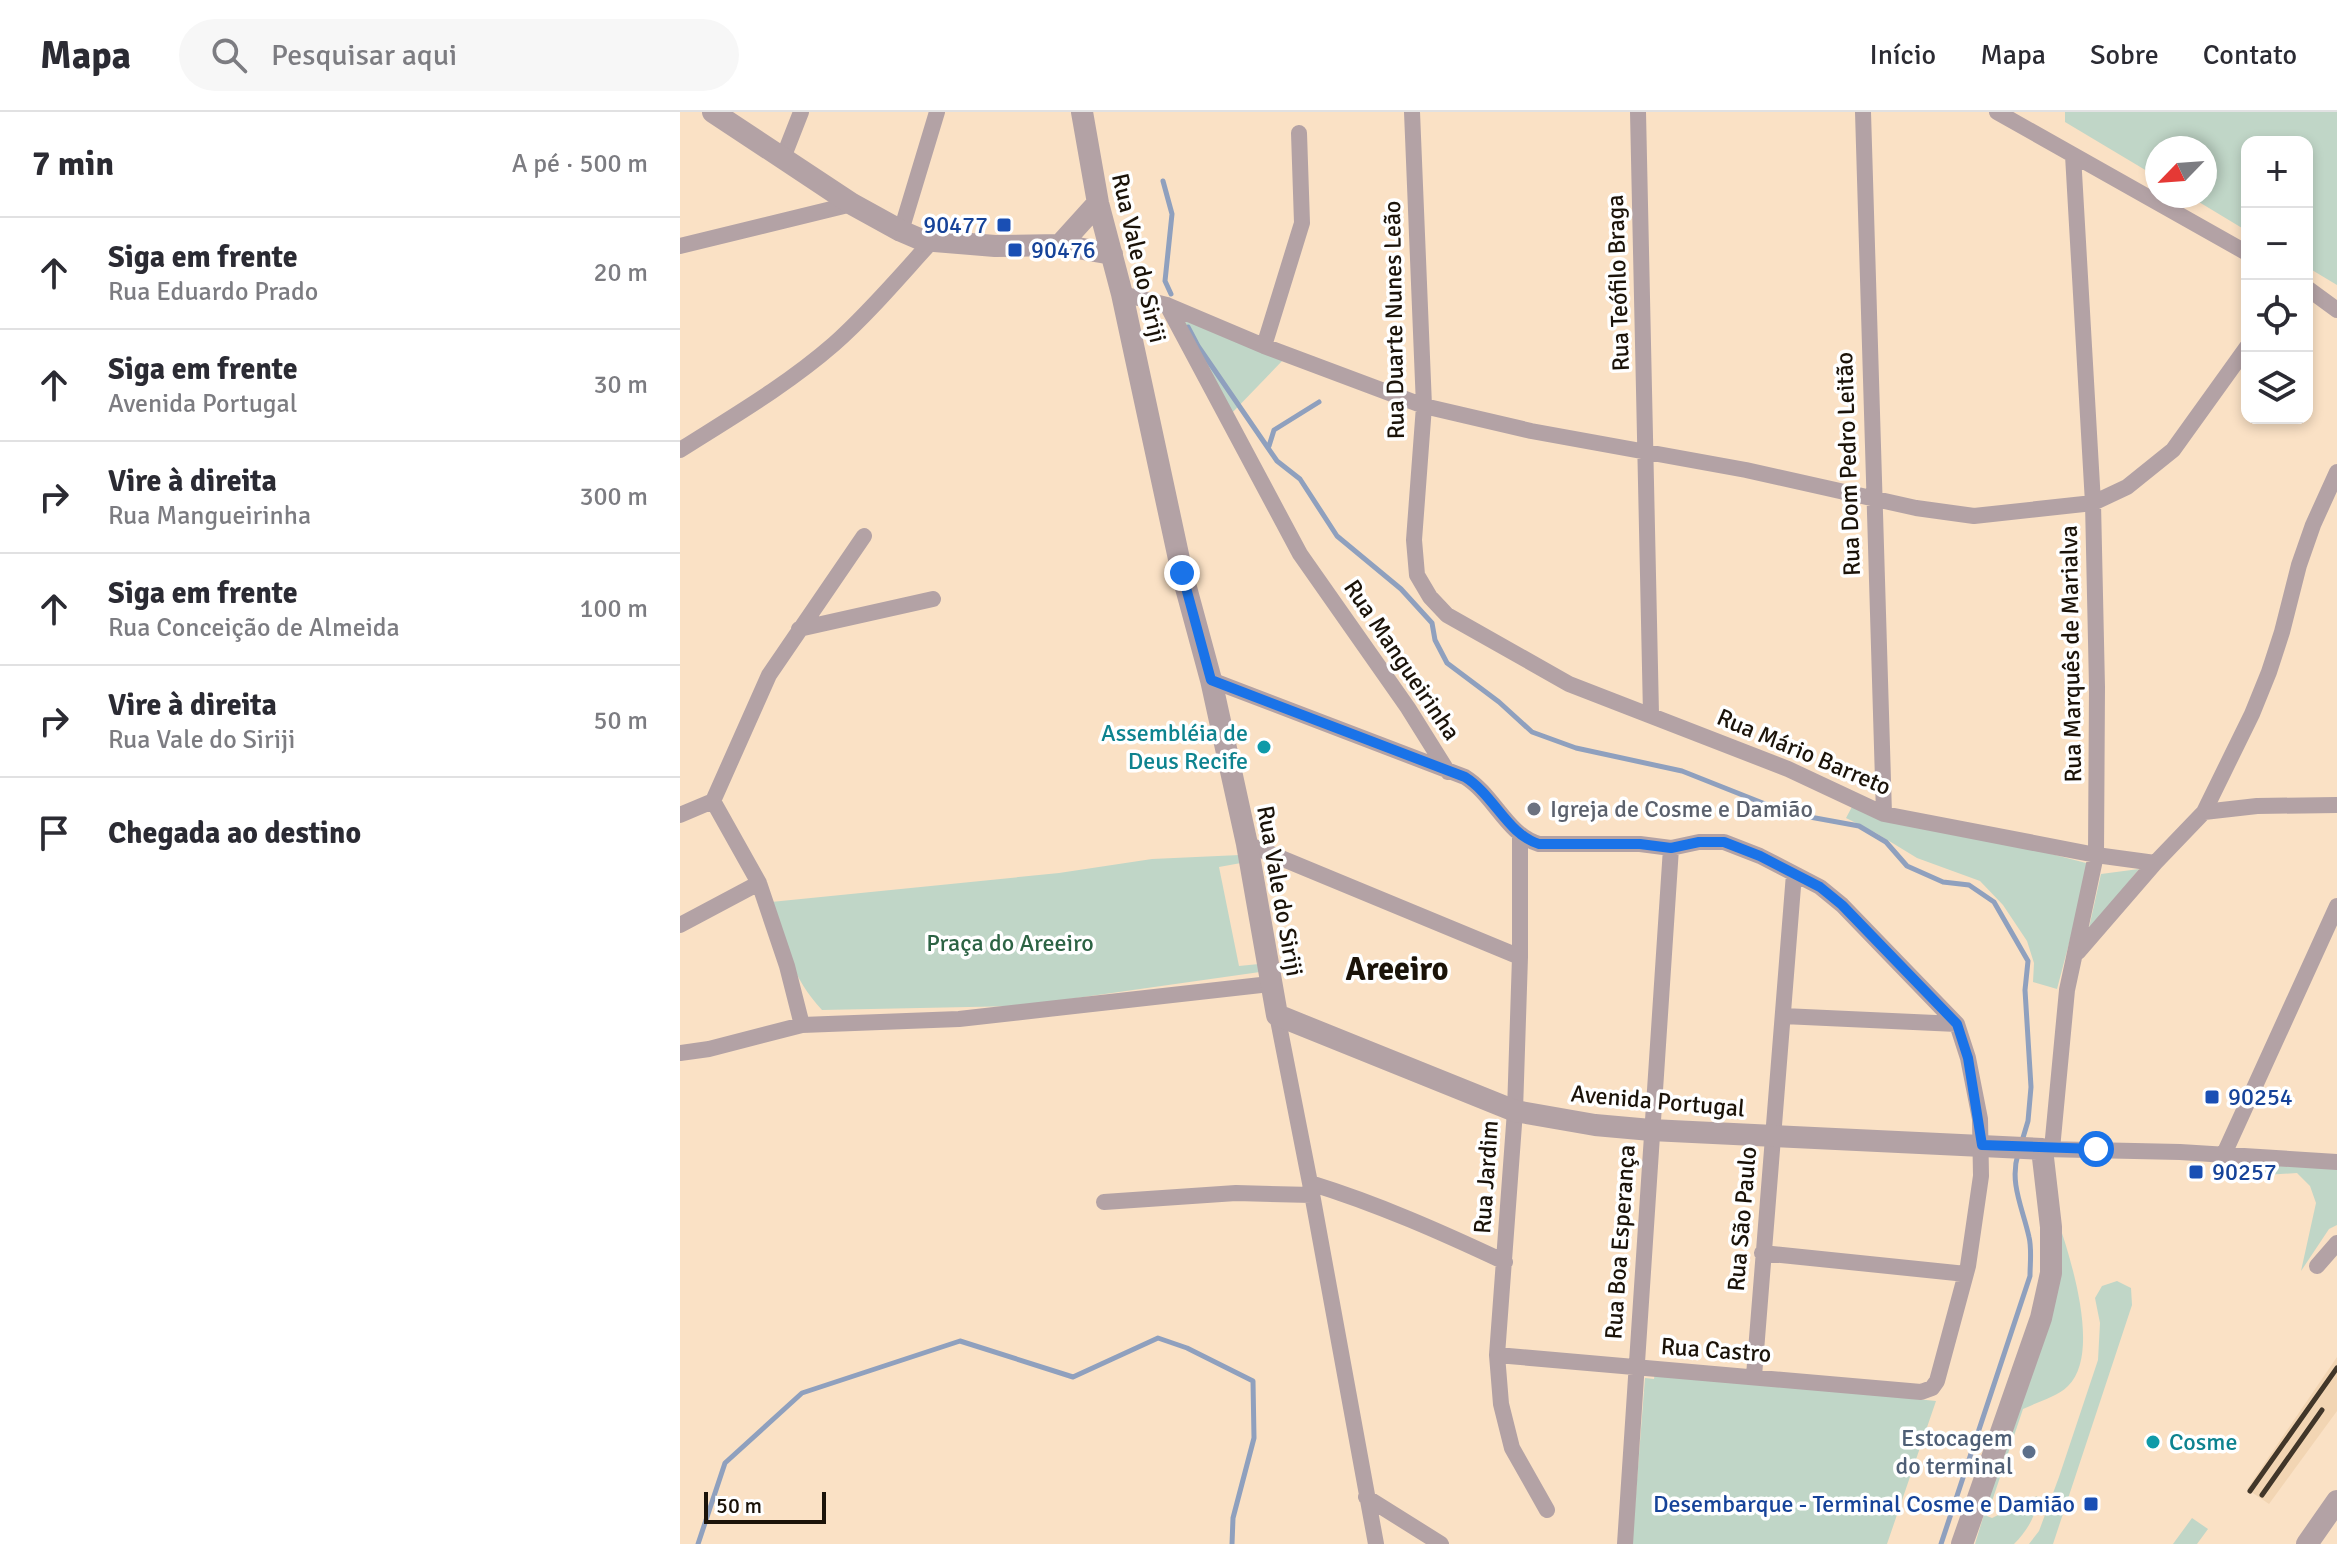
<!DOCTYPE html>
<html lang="pt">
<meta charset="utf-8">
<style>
:root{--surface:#fff;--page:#f7f7f7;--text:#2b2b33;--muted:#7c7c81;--line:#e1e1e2}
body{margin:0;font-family:Signika,sans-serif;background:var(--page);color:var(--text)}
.controls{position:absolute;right:24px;top:24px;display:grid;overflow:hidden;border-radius:16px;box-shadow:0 4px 12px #0003}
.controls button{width:72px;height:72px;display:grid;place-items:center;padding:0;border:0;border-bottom:2px solid var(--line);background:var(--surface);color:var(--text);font:40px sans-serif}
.compass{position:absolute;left:1465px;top:24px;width:72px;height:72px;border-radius:50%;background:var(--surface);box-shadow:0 4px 12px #0003;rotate:245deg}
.scale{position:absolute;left:24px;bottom:20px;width:122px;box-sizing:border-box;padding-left:8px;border:4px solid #1b1309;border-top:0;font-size:22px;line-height:28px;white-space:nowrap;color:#1b1309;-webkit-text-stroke:6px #fff;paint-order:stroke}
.stop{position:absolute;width:24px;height:24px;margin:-18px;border:6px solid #1a73e8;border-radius:50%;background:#fff}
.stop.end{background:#1a73e8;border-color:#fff;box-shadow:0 2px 8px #0008}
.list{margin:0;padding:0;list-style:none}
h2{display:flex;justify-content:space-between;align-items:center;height:104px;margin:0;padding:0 32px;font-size:34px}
h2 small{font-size:26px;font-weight:400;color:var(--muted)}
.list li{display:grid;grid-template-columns:52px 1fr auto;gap:24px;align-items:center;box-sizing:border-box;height:112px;padding:0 32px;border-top:2px solid var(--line)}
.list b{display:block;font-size:30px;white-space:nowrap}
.list p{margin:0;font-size:26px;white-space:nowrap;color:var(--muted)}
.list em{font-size:26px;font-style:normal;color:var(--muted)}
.icon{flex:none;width:44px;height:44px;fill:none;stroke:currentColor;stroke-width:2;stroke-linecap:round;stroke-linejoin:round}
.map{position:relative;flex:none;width:1657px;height:1432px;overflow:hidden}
header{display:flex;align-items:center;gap:48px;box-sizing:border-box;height:112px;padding:0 40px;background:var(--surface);border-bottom:2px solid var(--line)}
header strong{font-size:38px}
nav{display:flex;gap:44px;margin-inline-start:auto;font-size:28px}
.search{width:560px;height:72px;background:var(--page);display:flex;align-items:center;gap:20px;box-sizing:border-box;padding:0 28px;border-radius:44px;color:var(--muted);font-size:30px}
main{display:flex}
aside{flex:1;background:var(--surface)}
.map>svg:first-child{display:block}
.built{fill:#f2d5b3}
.green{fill:#c0d6c7}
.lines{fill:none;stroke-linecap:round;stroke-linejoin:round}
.stream{stroke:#8fa0be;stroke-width:5}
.minor{stroke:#b3a2a5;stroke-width:16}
.tertiary{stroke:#b3a2a5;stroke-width:22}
.rail{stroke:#413629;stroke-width:5}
.route{stroke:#1a73e8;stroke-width:10}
.transit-dot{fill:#1a4fb4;stroke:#fff;stroke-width:3}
.culture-dot{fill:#0f9aa8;stroke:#fff;stroke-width:3}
.worship-dot{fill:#6b7280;stroke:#fff;stroke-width:3}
.service-dot{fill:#5c6f8a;stroke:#fff;stroke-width:3}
.labels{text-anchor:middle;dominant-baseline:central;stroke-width:7;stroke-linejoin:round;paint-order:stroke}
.transit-label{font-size:24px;fill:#164399;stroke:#fff;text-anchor:start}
.street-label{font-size:24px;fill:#1b1309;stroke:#fff}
.culture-label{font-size:24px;fill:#0d838f;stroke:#fff;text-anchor:end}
.worship-label{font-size:24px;fill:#5b616d;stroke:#fff;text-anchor:start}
.park-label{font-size:24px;fill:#2c6344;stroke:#fff}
.service-label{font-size:24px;fill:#4e5e75;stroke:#fff;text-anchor:end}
.district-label{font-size:32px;font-weight:bold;fill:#1b1309;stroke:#fff}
</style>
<header>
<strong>Mapa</strong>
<div class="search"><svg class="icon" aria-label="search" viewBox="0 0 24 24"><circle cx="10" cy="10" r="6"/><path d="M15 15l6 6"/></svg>Pesquisar aqui</div>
<nav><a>Início</a><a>Mapa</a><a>Sobre</a><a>Contato</a></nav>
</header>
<main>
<aside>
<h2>7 min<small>A pé · 500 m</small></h2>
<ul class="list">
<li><svg class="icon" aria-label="ahead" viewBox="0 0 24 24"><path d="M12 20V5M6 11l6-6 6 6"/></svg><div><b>Siga em frente</b><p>Rua Eduardo Prado</p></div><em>20 m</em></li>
<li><svg class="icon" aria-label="ahead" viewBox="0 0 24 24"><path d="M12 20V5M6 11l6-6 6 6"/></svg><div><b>Siga em frente</b><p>Avenida Portugal</p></div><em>30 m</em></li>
<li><svg class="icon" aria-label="right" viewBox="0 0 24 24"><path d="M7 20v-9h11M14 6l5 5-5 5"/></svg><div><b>Vire à direita</b><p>Rua Mangueirinha</p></div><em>300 m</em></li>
<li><svg class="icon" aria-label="ahead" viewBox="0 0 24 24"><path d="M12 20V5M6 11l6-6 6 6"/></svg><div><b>Siga em frente</b><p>Rua Conceição de Almeida</p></div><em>100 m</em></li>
<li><svg class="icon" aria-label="right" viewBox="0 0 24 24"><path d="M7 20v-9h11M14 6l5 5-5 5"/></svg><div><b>Vire à direita</b><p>Rua Vale do Siriji</p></div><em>50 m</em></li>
<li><svg class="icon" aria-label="arrive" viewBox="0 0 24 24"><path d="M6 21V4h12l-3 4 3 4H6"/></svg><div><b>Chegada ao destino</b></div></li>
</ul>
</aside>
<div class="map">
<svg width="1657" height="1432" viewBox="0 0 1657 1432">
<rect width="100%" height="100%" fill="#fae1c5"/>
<!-- built -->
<path class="built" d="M1657 1245V1299L1589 1392 1567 1377Z"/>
<!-- green -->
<path class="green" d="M1385 0H1657V173L1627 155V30H1567V119L1509 84H1525V36H1477V65L1385 10Z
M502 207 603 248 550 303Z
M1174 691 1410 752 1377 877 1353 870 1354 851 1347 829 1323 793 1300 769 1237 746 1196 721 1166 706Z
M560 743 561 751 539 755 559 854 579 852 580 860 340 894 142 898C113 867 102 830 91 790L379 761 472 747Z
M1459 757 1408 820 1421 762Z
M1583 1046 1657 1050V1113L1649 1117 1621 1159 1636 1091 1630 1074 1617 1061 1584 1063Z
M1381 1118C1393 1155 1420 1243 1388 1274 1377 1285 1357 1290 1343 1297L1307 1404 1312 1406 1357 1384C1358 1402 1347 1419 1334 1432H1295L1332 1310Z
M1437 1169 1451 1176 1452 1193 1373 1432H1349L1359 1419 1379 1365 1418 1248 1420 1211 1415 1186 1422 1174Z
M975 1260 1256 1289 1207 1432H952L965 1266 974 1267Z
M1512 1406 1528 1417 1517 1432H1493Z"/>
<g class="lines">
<!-- stream -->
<path class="stream" d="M483 69 492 102 485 169 491 182
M508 215 518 234 597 349 620 367 657 424 721 477 752 511 755 528 767 551 819 590 852 620 896 636 1002 659 1108 701 1179 714 1206 730 1227 754 1263 770 1289 773 1314 790 1348 849 1345 878 1351 975 1348 1009 1342 1029
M589 334 594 318 639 290
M18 1432 45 1351 122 1281 280 1229 393 1265 478 1226 507 1236 573 1269 574 1326 553 1406 552 1432
M1261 1432 1350 1164C1350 1152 1352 1137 1349 1125 1343 1097 1329 1071 1338 1042"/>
<!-- minor -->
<path class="minor" d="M732 0 744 294 734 428 737 463 750 485 767 503 889 572 1108 657 1204 702 1416 743 1475 751
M958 0 971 602
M1183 0 1204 702
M1317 0 1567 141
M103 46 121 0
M221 119 257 0
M0 134 172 92
M1627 176 1657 198
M442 182 487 193 584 234 744 294 851 319 1066 358 1236 396 1294 404 1413 391 1447 375 1493 338 1567 235
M487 193 620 442 728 596 768 660
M584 234 622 111 619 21
M0 338C52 305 107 273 154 232 189 201 220 164 252 129
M119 517 253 487
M531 568 785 665C814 683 827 723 859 732H960L991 736 1019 730H1044L1080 744 1140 775 1162 793 1277 912 1288 946 1300 1007 1301 1064 1288 1154 1257 1269 1252 1276 1241 1280 817 1243
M33 689 89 563 184 424
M33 689 79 771 107 854 122 913
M1524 700 1577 694 1657 693
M0 703 33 689
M840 723V845L835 999 817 1243 821 1292 832 1336 867 1398
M567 732 840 845
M0 813 79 771
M1398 840 1475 751 1524 700 1572 602 1589 560 1602 520 1619 453 1633 413 1657 360
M597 903 630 1071 696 1432
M1103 904 1277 912
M0 941 29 937 122 913 279 907 590 872
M1363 1037 1500 1040 1657 1050
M1372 1037 1387 878 1416 743 1417 575 1413 391 1393 43
M1544 1042 1657 794
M630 1071C698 1092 761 1120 825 1150
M424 1090 556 1081 632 1083
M1082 1141 1286 1162
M1637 1154 1657 1131
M1074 1264 1114 762
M686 1385 761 1432
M945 1432 991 736"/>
<!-- tertiary -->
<path class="tertiary" d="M33 0 172 92 221 119 242 128 315 134 380 133 432 142
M402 0 418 91 442 182 502 461 531 568 567 732 597 903 835 999 915 1013 971 1018 1362 1037 1371 1115V1161L1361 1206 1282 1432
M380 133 418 91
M1627 1432 1657 1389"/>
<!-- rail -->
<path class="rail" d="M1570 1379 1657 1256
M1582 1383 1642 1298"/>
</g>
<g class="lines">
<!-- route -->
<path class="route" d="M502 461 531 568 785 665C814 683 828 723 859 732H960L991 736 1019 730H1044L1080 744 1140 775 1162 793 1277 912 1288 946 1302 1033 1416 1037"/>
</g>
<!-- markers -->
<g class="transit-dot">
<rect x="316" y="105" width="16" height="16" rx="4"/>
<rect x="327" y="130" width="16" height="16" rx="4"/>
<rect x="1524" y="977" width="16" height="16" rx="4"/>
<rect x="1508" y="1052" width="16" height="16" rx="4"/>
<rect x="1403" y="1384" width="16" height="16" rx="4"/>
</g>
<g class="culture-dot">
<circle cx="584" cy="635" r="8"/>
<circle cx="1473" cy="1330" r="8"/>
</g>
<circle class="worship-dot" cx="854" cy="697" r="8"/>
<circle class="service-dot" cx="1349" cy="1340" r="8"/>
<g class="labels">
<!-- transit labels -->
<g class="transit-label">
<text x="308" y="113" text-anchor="end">90477</text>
<text x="351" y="138">90476</text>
<text x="1548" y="985">90254</text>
<text x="1532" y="1060">90257</text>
<text x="1395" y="1392" text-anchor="end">Desembarque - Terminal Cosme e Damião</text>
</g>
<!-- street labels -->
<g class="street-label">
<text transform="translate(459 146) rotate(77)">Rua Vale do Siriji</text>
<text transform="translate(938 171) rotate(-92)">Rua Teófilo Braga</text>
<text transform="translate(714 208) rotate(-91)">Rua Duarte Nunes Leão</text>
<text transform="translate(1168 352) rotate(-92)">Rua Dom Pedro Leitão</text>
<text transform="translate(1391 542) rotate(-91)">Rua Marquês de Marialva</text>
<text transform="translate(722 548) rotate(56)">Rua Mangueirinha</text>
<text transform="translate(1124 640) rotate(23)">Rua Mário Barreto</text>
<text transform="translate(600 779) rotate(80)">Rua Vale do Siriji</text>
<text transform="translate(978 989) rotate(5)">Avenida Portugal</text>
<text transform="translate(806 1065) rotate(-86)">Rua Jardim</text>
<text transform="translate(1062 1107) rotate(-85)">Rua São Paulo</text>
<text transform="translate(940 1130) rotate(-86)">Rua Boa Esperança</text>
<text transform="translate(1036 1238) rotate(4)">Rua Castro</text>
</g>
<!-- culture labels -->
<g class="culture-label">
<text x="568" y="621">Assembléia de<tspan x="568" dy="28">Deus Recife</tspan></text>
<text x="1489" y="1330" text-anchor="start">Cosme</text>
</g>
<!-- worship labels -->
<g class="worship-label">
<text x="870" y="697">Igreja de Cosme e Damião</text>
</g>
<!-- park labels -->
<g class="park-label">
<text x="330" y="831">Praça do Areeiro</text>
</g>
<!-- service labels -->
<g class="service-label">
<text x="1333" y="1326">Estocagem<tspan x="1333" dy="28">do terminal</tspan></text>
</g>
<!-- district labels -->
<g class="district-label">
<text x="717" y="857">Areeiro</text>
</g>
</g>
</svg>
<div class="controls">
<button>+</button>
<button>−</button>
<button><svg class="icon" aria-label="locate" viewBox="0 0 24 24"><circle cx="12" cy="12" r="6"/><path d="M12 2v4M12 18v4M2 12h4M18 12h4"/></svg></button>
<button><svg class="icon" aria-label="layers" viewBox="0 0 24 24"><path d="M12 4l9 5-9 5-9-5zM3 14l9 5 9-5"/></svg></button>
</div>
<svg class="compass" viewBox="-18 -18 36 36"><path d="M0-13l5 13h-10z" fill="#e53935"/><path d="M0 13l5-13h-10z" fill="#7c7c81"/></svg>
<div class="scale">50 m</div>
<div class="stop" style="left:1416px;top:1037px"></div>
<div class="stop end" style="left:502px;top:461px"></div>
</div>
</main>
